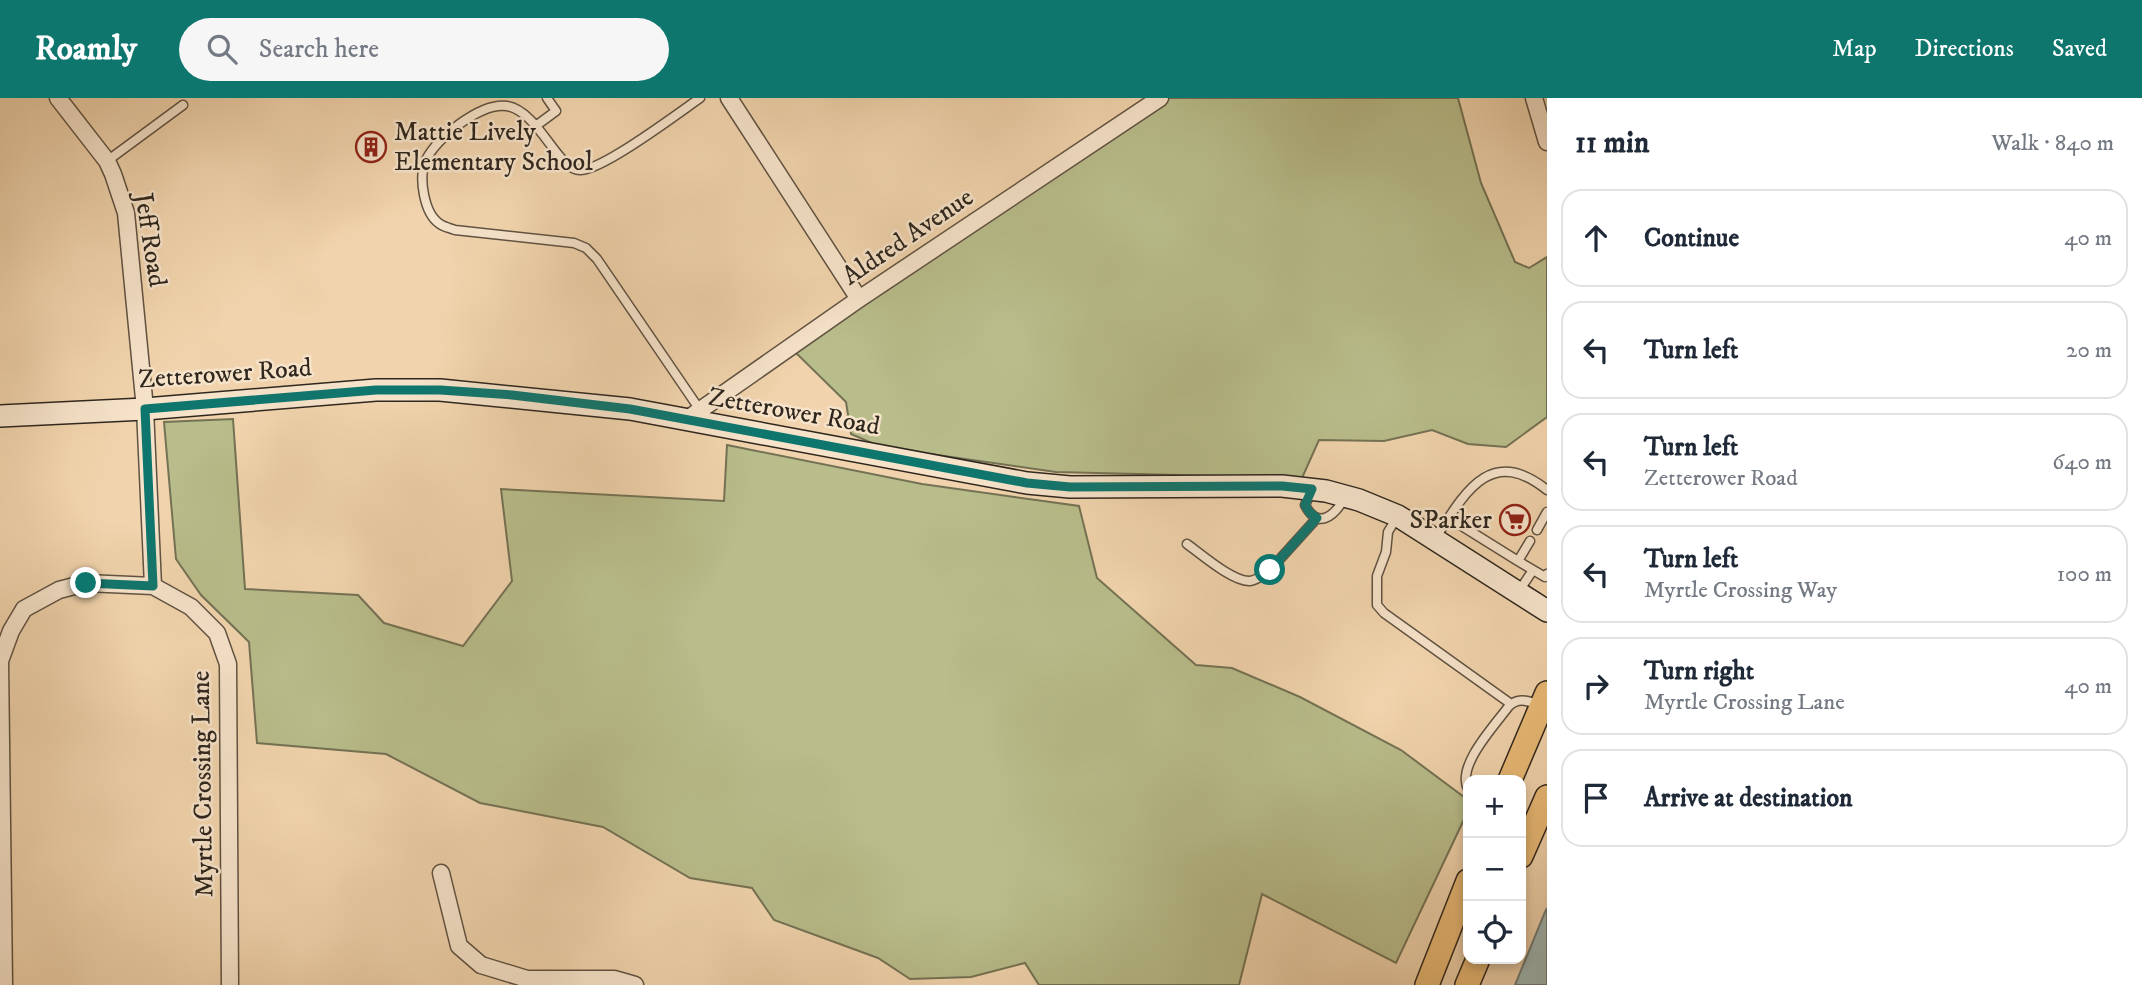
<!DOCTYPE html>
<meta charset="utf-8">
<style>
:root{--surface:#fff;--page:#f6f6f7;--text:#1f2937;--muted:#747a83;--line:#e0e1e3;--accent:#0f766e}
body{margin:0;font-family:"IM FELL DW Pica",serif;background:var(--page);color:var(--text)}
.controls{position:absolute;right:21px;bottom:21px;display:grid;overflow:hidden;border-radius:14px;box-shadow:0 4px 10px #0003}
.controls button{width:63px;height:63px;display:grid;place-items:center;padding:0;border:0;border-bottom:2px solid var(--line);background:var(--surface);color:var(--text);font:35px sans-serif}
.stop{position:absolute;width:21px;height:21px;margin:-16px;border:5px solid #0f766e;border-radius:50%;background:#fff}
.stop.end{background:#0f766e;border-color:#fff;box-shadow:0 2px 7px #0008}
.list{margin:0;padding:0;list-style:none}
h2{display:flex;justify-content:space-between;align-items:center;height:91px;margin:0;padding:0 28px;font-size:30px}
h2 small{font-size:23px;font-weight:400;color:var(--muted)}
.list li{display:grid;grid-template-columns:46px 1fr auto;gap:21px;align-items:center;box-sizing:border-box;height:98px;margin:0 14px 14px;padding:0 14px;border:2px solid var(--line);border-radius:21px}
.list b{display:block;font-size:26px;white-space:nowrap}
.list p{margin:0;font-size:23px;white-space:nowrap;color:var(--muted)}
.list em{font-size:23px;font-style:normal;color:var(--muted)}
.icon{flex:none;width:38px;height:38px;fill:none;stroke:currentColor;stroke-width:2;stroke-linecap:round;stroke-linejoin:round}
.map{position:relative;flex:none;width:1547px;height:887px;overflow:hidden}
header{display:flex;align-items:center;gap:42px;box-sizing:border-box;height:98px;padding:0 35px;background:var(--accent);color:#fff}
header strong{font-size:33px}
nav{display:flex;gap:38px;margin-inline-start:auto;font-size:24px}
.search{width:490px;height:63px;background:var(--page);display:flex;align-items:center;gap:18px;box-sizing:border-box;padding:0 24px;border-radius:38px;color:var(--muted);font-size:26px}
main{display:flex}
aside{flex:1;background:var(--surface)}
.map>svg:first-child{display:block}
.green{fill:#b8bd8b;stroke:#747254;stroke-width:2}
.water{fill:#9eb6b4;stroke:#727d78;stroke-width:2}
.lines{fill:none;stroke-linecap:round;stroke-linejoin:round}
.lane-casing{stroke:#605242;stroke-width:11}
.street-casing{stroke:#605242;stroke-width:19}
.secondary-casing{stroke:#2f271e;stroke-width:24}
.primary-casing{stroke:#2f271e;stroke-width:26}
.lane{stroke:#f6e3ca;stroke-width:8}
.street{stroke:#f6e3ca;stroke-width:16}
.secondary{stroke:#f6e3ca;stroke-width:21}
.primary{stroke:#e8ba76;stroke-width:23}
.route{stroke:#0f766e;stroke-width:9}
.labels{text-anchor:middle;dominant-baseline:central;stroke-width:5;stroke-linejoin:round;paint-order:stroke}
.poi-label{font-size:26px;fill:#2f271e;stroke:#f6e3ca;text-anchor:start}
.street-label{font-size:26px;fill:#2f271e;stroke:#f6e3ca}
</style>
<header>
<strong>Roamly</strong>
<div class="search"><svg class="icon" aria-label="search" viewBox="0 0 24 24"><circle cx="10" cy="10" r="6"/><path d="M15 15l6 6"/></svg>Search here</div>
<nav><a>Map</a><a>Directions</a><a>Saved</a></nav>
</header>
<main>
<div class="map">
<svg width="1547" height="887" viewBox="0 0 1547 887">
<rect width="100%" height="100%" fill="#f1d4ad"/>
<filter id="stains"><feTurbulence type="fractalNoise" baseFrequency=".00286" numOctaves="4"/><feColorMatrix values="0 0 0 0 .2 0 0 0 0 .09 0 0 0 0 .02 0 0 0 .5 -.17"/></filter>
<radialGradient id="worn" r=".72"><stop offset=".6" stop-color="#630" stop-opacity="0"/><stop offset="1" stop-color="#630" stop-opacity=".3"/></radialGradient>
<!-- green -->
<path class="green" d="M1168 0H1458L1481 85 1515 164 1529 170 1547 159V319L1506 349 1468 346 1432 332 1384 343 1319 342 1302 380 1056 374 881 349 851 336 846 304 794 253Z
M233 321 245 491 358 497 384 525 463 548 512 483 501 391 724 403 727 347 922 386 1079 408 1097 480 1196 567 1232 570 1300 599 1401 652 1468 702V713L1396 865 1262 796 1239 887H1039L1025 865 971 879 910 881 878 860 774 822 752 790 690 780 603 729 480 705 386 656 257 645 249 544 201 497 176 461 164 324Z"/>
<!-- water -->
<path class="water" d="M1547 810V887H1515L1545 814Z"/>
<g class="lines">
<!-- lane casing -->
<g class="lane-casing">
<path id="lane" d="M537 27 556 13 547 0
M107 63 183 7
M700 312 597 161 586 150 574 145 455 132C450 130 444 129 440 126 424 116 418 79 426 62 436 40 481 4 507 8 540 14 558 74 581 72 604 71 677 16 700 0
M1312 392 1305 407C1318 432 1334 418 1344 401
M1397 419 1388 434 1386 454 1377 478V507L1384 515 1511 606
M1449 420 1518 463
M1537 432 1547 414
M1435 441C1464 396 1490 346 1547 392
M1530 443 1518 463 1545 479 1547 476
M1187 446C1201 456 1233 484 1250 483 1258 482 1264 476 1270 472L1317 420
M1519 493 1533 472
M1468 691C1456 668 1495 627 1509 608 1519 599 1527 603 1538 606"/>
</g>
<!-- street casing -->
<g class="street-casing">
<path id="street" d="M58 0 107 63 113 76 126 115 145 311 153 488
M729 0 859 201
M1534 0 1547 44
M686 322 859 201 1160 0
M441 775 459 848 481 867 527 881H614L635 887
M4 887 0 563 11 533 24 511 59 492 86 485 153 488 191 509 217 535 228 566 230 887"/>
</g>
<!-- secondary casing -->
<g class="secondary-casing">
<path id="secondary" d="M0 318 145 311 376 292H440L630 311 1027 385 1070 389 1282 388 1326 393 1359 402 1398 418 1547 513"/>
</g>
<!-- primary casing -->
<g class="primary-casing">
<path id="primary" d="M1510 682 1547 595
M1521 758 1547 699
M1427 887 1468 783
M1467 887 1478 861"/>
</g>
<!-- lane -->
<use href="#lane" class="lane"/>
<!-- street -->
<use href="#street" class="street"/>
<!-- secondary -->
<use href="#secondary" class="secondary"/>
<!-- primary -->
<use href="#primary" class="primary"/>
</g>
<g class="lines">
<!-- route -->
<path class="route" d="M86 485 153 488 145 311 376 292H440L512 297 630 311 1027 385 1070 389 1282 388 1312 391 1305 407 1310 415 1317 420 1270 472"/>
</g>
<!-- icons -->
<defs>
<g id="building-ring" transform="scale(1.575)"><circle r="9.5" fill="#f6e3ca" stroke="#8f2418" stroke-width="1.5"/><path d="M-4-6H4V6H1V3H-1V6H-4ZM-2.5-4.3h1.7v1.8h-1.7ZM.8-4.3h1.7v1.8H.8ZM-2.5-1h1.7V.8h-1.7ZM.8-1h1.7V.8H.8Z" fill="#8f2418"/></g>
<g id="supermarket-ring" transform="scale(1.575)"><circle r="9.5" fill="#f6e3ca" stroke="#8f2418" stroke-width="1.5"/><path d="M-6-5.5h2.5l.6 2H6L4.5 2H-2.5L-4.4-4H-6ZM-1.5 3.2a1.3 1.3 0 1 0 .1 0ZM3 3.2a1.3 1.3 0 1 0 .1 0Z" fill="#8f2418"/></g>
</defs>
<g fill-rule="evenodd">
<use href="#building-ring" x="371" y="49"/>
<use href="#supermarket-ring" x="1515" y="422"/>
</g>
<g class="labels">
<!-- poi labels -->
<g class="poi-label">
<text x="394" y="34">Mattie Lively<tspan x="394" dy="30">Elementary School</tspan></text>
<text x="1492" y="422" text-anchor="end">SParker</text>
</g>
<!-- street labels -->
<g class="street-label">
<text transform="translate(908 139) rotate(-34)">Aldred Avenue</text>
<text transform="translate(150 142) rotate(81)">Jeff Road</text>
<text transform="translate(225 276) rotate(-4)">Zetterower Road</text>
<text transform="translate(794 314) rotate(10)">Zetterower Road</text>
<text transform="translate(203 686) rotate(-91)">Myrtle Crossing Lane</text>
</g>
</g>
<rect width="100%" height="100%" filter="url(#stains)"/>
<rect width="100%" height="100%" fill="url(#worn)"/>
</svg>
<div class="controls">
<button>+</button>
<button>−</button>
<button><svg class="icon" aria-label="locate" viewBox="0 0 24 24"><circle cx="12" cy="12" r="6"/><path d="M12 2v4M12 18v4M2 12h4M18 12h4"/></svg></button>
</div>
<div class="stop" style="left:1270px;top:472px"></div>
<div class="stop end" style="left:86px;top:485px"></div>
</div>
<aside>
<h2>11 min<small>Walk · 840 m</small></h2>
<ul class="list">
<li><svg class="icon" aria-label="ahead" viewBox="0 0 24 24"><path d="M12 20V5M6 11l6-6 6 6"/></svg><div><b>Continue</b></div><em>40 m</em></li>
<li><svg class="icon" aria-label="left" viewBox="0 0 24 24"><path d="M17 20v-9H6M10 6l-5 5 5 5"/></svg><div><b>Turn left</b></div><em>20 m</em></li>
<li><svg class="icon" aria-label="left" viewBox="0 0 24 24"><path d="M17 20v-9H6M10 6l-5 5 5 5"/></svg><div><b>Turn left</b><p>Zetterower Road</p></div><em>640 m</em></li>
<li><svg class="icon" aria-label="left" viewBox="0 0 24 24"><path d="M17 20v-9H6M10 6l-5 5 5 5"/></svg><div><b>Turn left</b><p>Myrtle Crossing Way</p></div><em>100 m</em></li>
<li><svg class="icon" aria-label="right" viewBox="0 0 24 24"><path d="M7 20v-9h11M14 6l5 5-5 5"/></svg><div><b>Turn right</b><p>Myrtle Crossing Lane</p></div><em>40 m</em></li>
<li><svg class="icon" aria-label="arrive" viewBox="0 0 24 24"><path d="M6 21V4h12l-3 4 3 4H6"/></svg><div><b>Arrive at destination</b></div></li>
</ul>
</aside>
</main>
